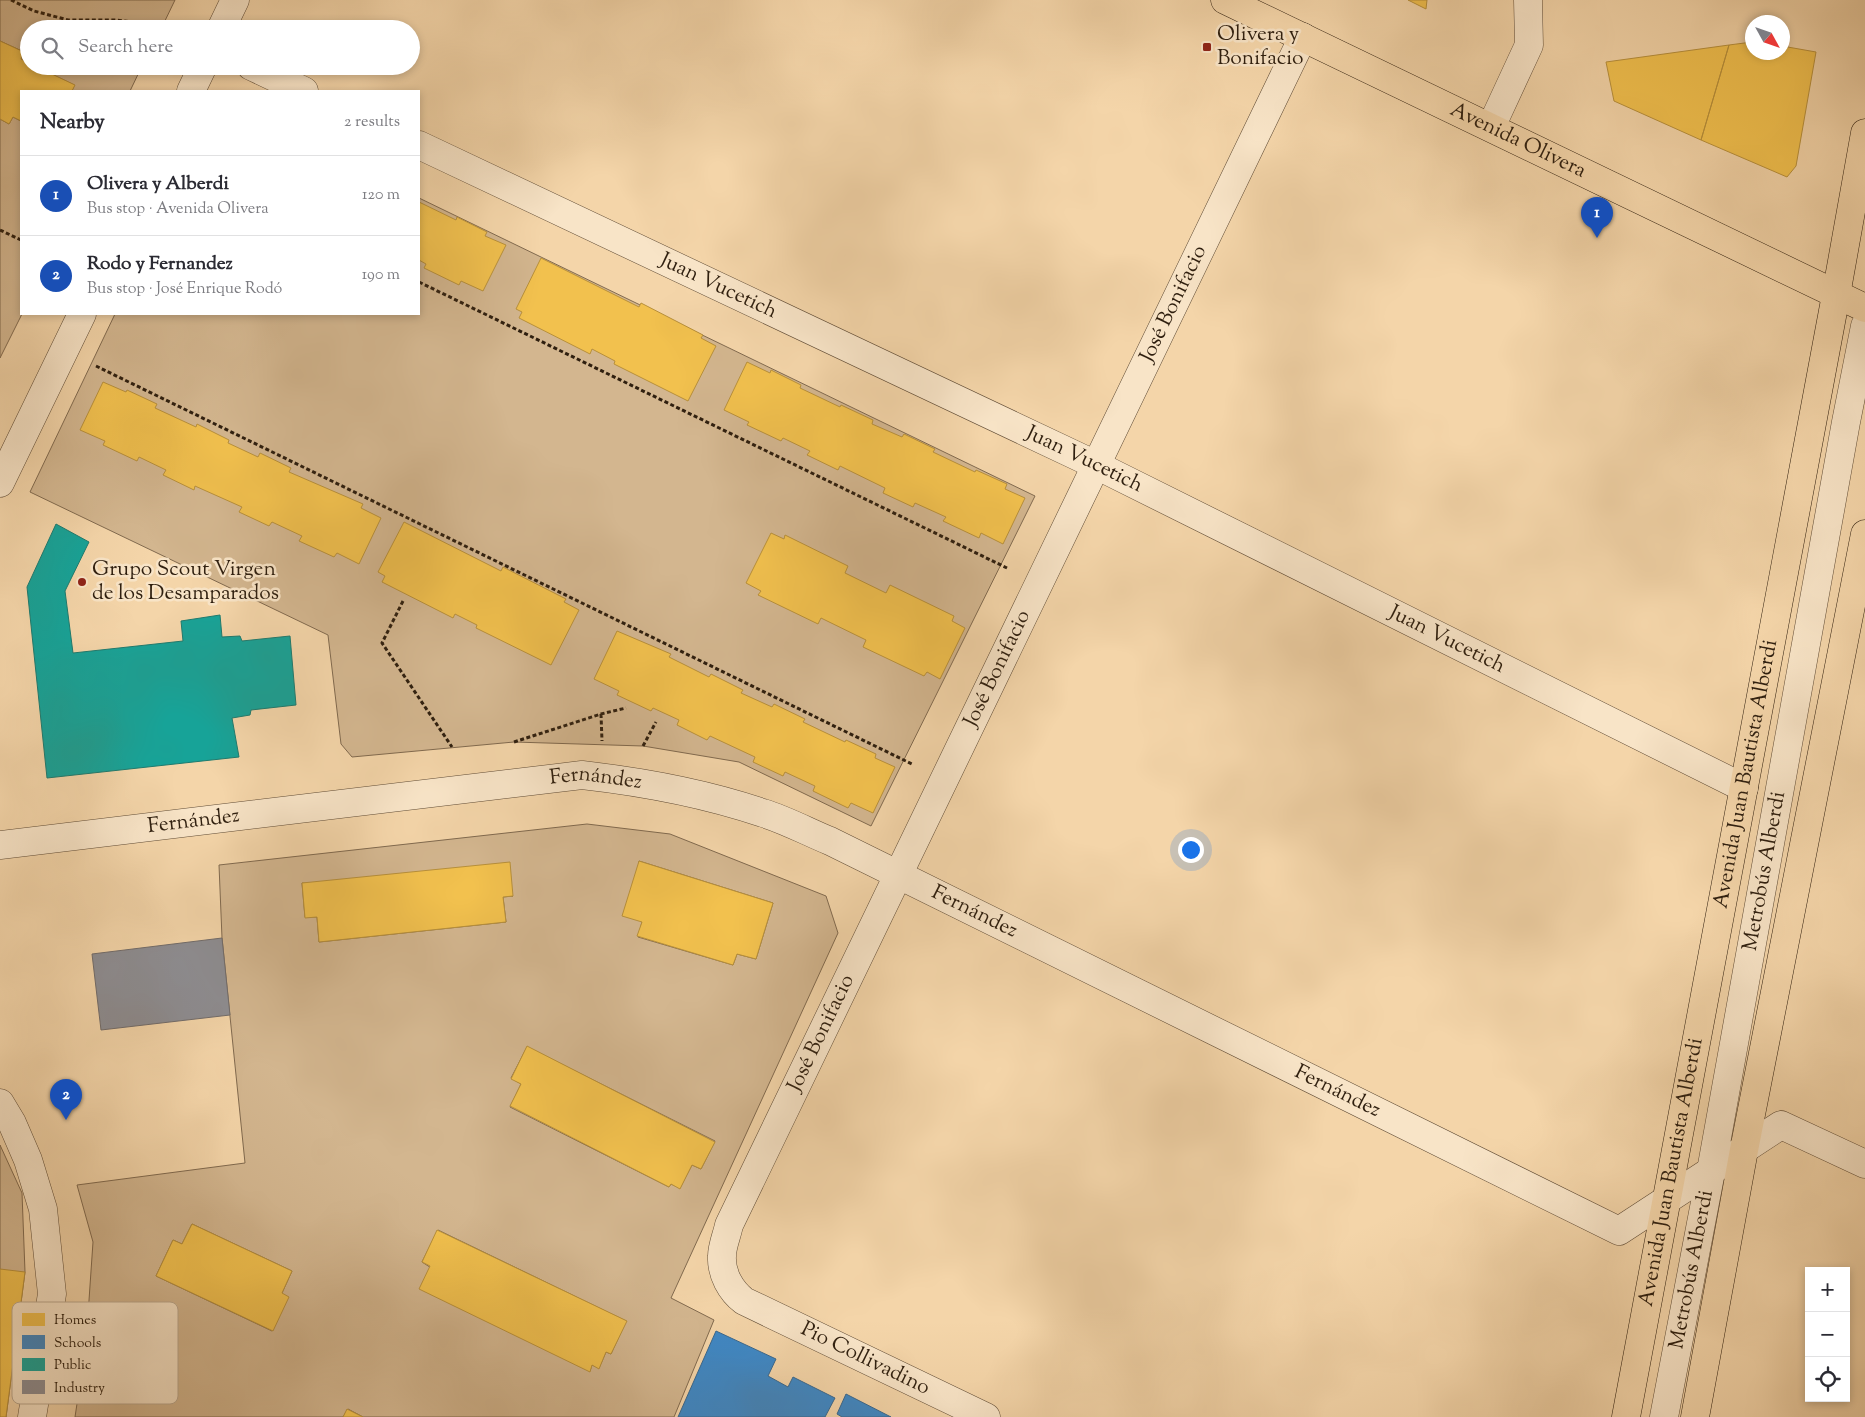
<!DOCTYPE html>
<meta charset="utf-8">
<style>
:root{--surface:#fff;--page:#f7f7f7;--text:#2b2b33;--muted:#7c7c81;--line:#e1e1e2;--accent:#8f2418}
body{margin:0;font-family:"Sorts Mill Goudy",serif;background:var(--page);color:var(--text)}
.controls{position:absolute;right:15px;bottom:15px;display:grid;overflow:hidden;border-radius:0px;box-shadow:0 2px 8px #0003}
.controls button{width:45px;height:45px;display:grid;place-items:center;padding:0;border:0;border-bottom:1px solid var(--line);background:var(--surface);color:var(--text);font:25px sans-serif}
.compass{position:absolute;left:1745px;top:15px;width:45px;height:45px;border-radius:50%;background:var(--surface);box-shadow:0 2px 8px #0003;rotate:130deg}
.you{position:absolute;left:1190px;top:849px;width:18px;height:18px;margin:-12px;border:4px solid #fff;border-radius:50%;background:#1a73e8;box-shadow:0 0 0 8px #1a73e833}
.badge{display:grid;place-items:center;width:32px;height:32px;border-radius:50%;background:var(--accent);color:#fff;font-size:16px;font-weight:700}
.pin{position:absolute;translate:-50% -41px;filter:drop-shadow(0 1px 2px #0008)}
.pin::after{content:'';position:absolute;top:26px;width:18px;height:15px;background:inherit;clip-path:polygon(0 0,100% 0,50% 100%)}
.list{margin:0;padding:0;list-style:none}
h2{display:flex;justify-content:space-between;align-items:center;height:65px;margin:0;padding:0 20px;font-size:21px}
h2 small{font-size:16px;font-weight:400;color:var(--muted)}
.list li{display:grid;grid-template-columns:32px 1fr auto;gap:15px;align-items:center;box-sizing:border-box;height:80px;padding:0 20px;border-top:1px solid var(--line)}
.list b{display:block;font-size:19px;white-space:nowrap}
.list p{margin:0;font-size:16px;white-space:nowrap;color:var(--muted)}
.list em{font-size:16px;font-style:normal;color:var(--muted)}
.icon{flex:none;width:28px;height:28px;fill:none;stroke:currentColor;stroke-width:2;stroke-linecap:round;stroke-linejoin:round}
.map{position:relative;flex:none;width:1865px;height:1417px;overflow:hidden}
.search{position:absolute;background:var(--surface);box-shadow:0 2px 8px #0003;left:20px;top:20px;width:400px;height:55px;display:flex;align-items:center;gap:12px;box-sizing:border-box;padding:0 18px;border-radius:28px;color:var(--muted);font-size:19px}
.panel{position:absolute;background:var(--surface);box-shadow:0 2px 8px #0003;left:20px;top:90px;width:400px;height:225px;border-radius:0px}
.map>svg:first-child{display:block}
.green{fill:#d3b68f;stroke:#816a4f;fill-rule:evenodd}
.homes{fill:#f2c14e;stroke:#b8903b}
.schools{fill:#3f88c5;stroke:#3a688e}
.public{fill:#17a398;stroke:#1e7b6f}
.industry{fill:#8d8d92;stroke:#716c6b}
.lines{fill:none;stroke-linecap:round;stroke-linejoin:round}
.minor-casing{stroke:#604c36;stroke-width:29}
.major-casing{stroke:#2f1f0f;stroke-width:29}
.path{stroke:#2f1f0f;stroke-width:3;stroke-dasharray:4 2.5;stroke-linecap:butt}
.minor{stroke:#f8e4c7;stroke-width:28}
.major{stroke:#f4d5a9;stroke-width:28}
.poi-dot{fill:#8f2418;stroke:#f8e4c7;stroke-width:2}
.labels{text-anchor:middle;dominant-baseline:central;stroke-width:5;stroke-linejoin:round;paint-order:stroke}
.poi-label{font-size:21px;fill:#2f1f0f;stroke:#f8e4c7;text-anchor:start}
.street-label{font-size:21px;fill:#2f1f0f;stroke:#f8e4c7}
.key{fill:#f8e4c7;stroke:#bca990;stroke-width:1}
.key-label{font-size:14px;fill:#2f1f0f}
</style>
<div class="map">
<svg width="1865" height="1417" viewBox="0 0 1865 1417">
<rect width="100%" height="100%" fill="#f4d5a9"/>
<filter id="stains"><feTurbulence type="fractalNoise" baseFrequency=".004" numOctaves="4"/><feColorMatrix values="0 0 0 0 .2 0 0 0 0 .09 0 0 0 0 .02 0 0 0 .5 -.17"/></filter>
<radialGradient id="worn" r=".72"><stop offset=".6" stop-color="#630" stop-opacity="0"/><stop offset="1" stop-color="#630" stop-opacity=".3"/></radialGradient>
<!-- green -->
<path class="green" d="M0 0H175L161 29H29V63L21 59 24 52 0 41Z
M35 66H142L130 91H72L74 85Z
M13 117 21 121 22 314 0 358V119L9 124Z
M419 198 1035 496 871 826 739 762 643 746 514 742 352 757 341 744 328 635 30 492 115 314H419Z
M587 824 670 834 826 896 838 933 671 1298 714 1320 674 1417H363L348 1409 343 1417H75L86 1344 93 1242 77 1185 245 1163 222 938 219 865ZM639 861 773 903 756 959 737 954 733 965 638 937 642 922ZM302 883 513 896 503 897 506 922 319 942 317 917H305ZM527 1047 715 1141 701 1169 692 1165 680 1188 671 1184 669 1187 510 1107 521 1084 511 1078ZM192 1224 292 1271 282 1293 272 1331 156 1276 173 1240 182 1244ZM438 1230 626 1321 611 1354 606 1352 599 1368 592 1365 590 1371 422 1262Z
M0 1145 22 1193 25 1272 6 1417H0Z"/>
<!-- homes -->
<path class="homes" d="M1408 0H1427L1426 9Z
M0 41 24 52 21 59 29 63V66H35L75 85 72 91H21V121L13 117 9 124 0 119Z
M1752 42V52H1782V46L1816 52 1796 166 1787 177 1701 140 1729 45Z
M1729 45 1701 140 1614 101 1606 62Z
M419 202 456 220 457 217 487 232 485 236 506 245 483 291 461 281 459 285 424 268 426 264 419 260Z
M541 258 639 307 641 303 703 335 701 338 716 346 688 401 614 364 615 361 592 349 590 354 519 318 522 312 516 309Z
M747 362 770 373 771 370 801 385 800 388 840 407 841 405 873 420 872 424 902 437 904 434 935 449 933 452 975 472 976 470 1007 484 1005 489 1025 498 1003 544 981 533 979 538 943 521 946 517 915 503 913 507 883 493 885 488 840 466 838 470 807 455 810 451 783 438 781 441 747 425 749 422 724 410Z
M103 382 126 392 127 390 157 404 155 408 196 427 197 424 229 440 228 443 258 457 260 453 291 468 289 472 363 504 361 508 381 518 359 564 337 553 334 557 299 541 302 536 272 522 269 526 239 512 242 507 195 486 194 490 163 475 166 470 139 457 137 461 103 445 105 441 80 430Z
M404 522 501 571 503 567 566 599 564 602 579 610 551 665 476 628 477 625 455 614 453 618 382 582 385 576 378 572Z
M771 533 784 539 785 535 848 566 845 573 886 593 890 585 954 616 952 621 965 628 940 679 927 672 924 676 863 647 866 640 821 618 818 624 758 595 761 591 746 583Z
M617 631 671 654 669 657 709 677 711 674 743 690 741 693 772 707 774 704 805 719 803 722 845 742 846 740 876 754 875 758 895 767 873 813 851 803 848 808 813 791 815 786 785 772 783 776 753 762 755 757 710 736 707 740 677 725 679 720 653 708 651 711 617 695 619 691 594 679Z
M639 861 773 903 756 959 737 954 733 965 637 936 642 922 622 916Z
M510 862 513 896 503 897 506 922 319 942 317 917 305 918 302 883Z
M527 1046 715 1142 701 1169 692 1165 680 1189 671 1184 669 1187 510 1106 521 1084 511 1079Z
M192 1224 292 1271 282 1293 289 1297 273 1331 156 1276 173 1240 182 1244Z
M437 1230 627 1321 611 1354 606 1352 599 1369 592 1365 590 1372 419 1289 430 1266 422 1262Z
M0 1269 25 1272 6 1417H0Z
M347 1409 363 1417H343Z"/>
<!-- schools -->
<path class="schools" d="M716 1331 776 1359 768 1376 788 1387 793 1377 835 1398 825 1417H678Z
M846 1394 891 1417H842L837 1414Z"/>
<!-- public -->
<path class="public" d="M56 524 89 542 65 591 73 653 183 641 181 621 220 615 222 637 240 636 242 641 290 636 296 705 251 710 250 715 232 718 239 757 47 778 27 587Z"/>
<!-- industry -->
<path class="industry" d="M222 938 230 1015 101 1030 92 954Z"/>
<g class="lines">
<!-- minor casing -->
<g class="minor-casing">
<g id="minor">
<path d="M221 29 235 0"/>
<path d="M251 66 304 91"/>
<path d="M191 91 203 66"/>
<path d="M1491 127 1529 45 1528 0"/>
<path id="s1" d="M419 145 1096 465 1744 788"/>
<path d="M0 483 82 314"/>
<path id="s2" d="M0 845 582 775C644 782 704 793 763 813 786 820 808 832 830 841L1619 1231 1781 1125 1865 1164"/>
<path d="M0 1103 12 1123 28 1160 43 1209 52 1294 32 1417"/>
<path id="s3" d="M986 1417 744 1301C731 1291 721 1274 722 1256 722 1246 727 1235 729 1225L1303 37"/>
<path id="s4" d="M1664 1417 1711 1171 1846 422 1865 326"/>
</g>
</g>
<!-- major casing -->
<g class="major-casing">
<g id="major">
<path id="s5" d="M1225 0 1865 308"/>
<path id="s6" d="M1626 1417 1836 295 1865 133"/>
<path d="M1695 1417 1744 1150 1865 534"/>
</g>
</g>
<!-- path -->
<path class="path" d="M11 0 34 11 68 20H116L151 24 166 29
M0 230 21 240
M419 282 1007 568
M96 366 912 764
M403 601 382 643 452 747
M601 714 602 741
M514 742 601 714 626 708
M643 746 656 722"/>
<!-- minor -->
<use href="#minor" class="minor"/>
<!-- major -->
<use href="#major" class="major"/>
</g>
<!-- markers -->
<g class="poi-dot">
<rect x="1202" y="42" width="10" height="10" rx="2.5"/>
<circle cx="82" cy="582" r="5"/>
</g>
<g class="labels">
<!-- poi labels -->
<g class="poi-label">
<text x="1217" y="35">Olivera y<tspan x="1217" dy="24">Bonifacio</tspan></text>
<text x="92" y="570">Grupo Scout Virgen<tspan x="92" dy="24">de los Desamparados</tspan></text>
</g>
<!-- street labels -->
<g class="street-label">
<text stroke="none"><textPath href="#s5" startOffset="325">Avenida Olivera</textPath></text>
<text stroke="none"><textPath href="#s1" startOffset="331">Juan Vucetich</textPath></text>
<text stroke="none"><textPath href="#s3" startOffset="1375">José Bonifacio</textPath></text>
<text stroke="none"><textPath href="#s1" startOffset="736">Juan Vucetich</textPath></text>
<text stroke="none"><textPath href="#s1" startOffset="1141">Juan Vucetich</textPath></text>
<text stroke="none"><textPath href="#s3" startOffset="970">José Bonifacio</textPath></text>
<text stroke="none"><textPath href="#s6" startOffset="654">Avenida Juan Bautista Alberdi</textPath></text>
<text stroke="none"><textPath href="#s2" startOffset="600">Fernández</textPath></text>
<text stroke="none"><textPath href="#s2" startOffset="195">Fernández</textPath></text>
<text stroke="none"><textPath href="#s4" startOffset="555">Metrobús Alberdi</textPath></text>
<text stroke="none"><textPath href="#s2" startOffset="1005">Fernández</textPath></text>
<text stroke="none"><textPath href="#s3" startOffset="565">José Bonifacio</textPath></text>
<text stroke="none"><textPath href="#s2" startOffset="1410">Fernández</textPath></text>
<text stroke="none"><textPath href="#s6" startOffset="249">Avenida Juan Bautista Alberdi</textPath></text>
<text stroke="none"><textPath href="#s4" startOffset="150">Metrobús Alberdi</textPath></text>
<text transform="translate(865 1359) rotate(26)">Pio Collivadino</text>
</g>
</g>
<!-- legend -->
<rect x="12" y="1302" width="166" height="102" rx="8" class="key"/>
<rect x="22" y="1313" width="23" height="13" fill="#f2c14e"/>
<rect x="22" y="1335" width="23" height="14" fill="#3f88c5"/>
<rect x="22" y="1358" width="23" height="13" fill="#17a398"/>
<rect x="22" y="1380" width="23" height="14" fill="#8d8d92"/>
<g class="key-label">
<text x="54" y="1324">Homes</text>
<text x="54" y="1347">Schools</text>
<text x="54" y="1369">Public</text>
<text x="54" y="1392">Industry</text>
</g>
<rect width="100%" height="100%" filter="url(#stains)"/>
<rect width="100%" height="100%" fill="url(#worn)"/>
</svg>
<div class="controls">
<button>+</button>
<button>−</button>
<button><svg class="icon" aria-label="locate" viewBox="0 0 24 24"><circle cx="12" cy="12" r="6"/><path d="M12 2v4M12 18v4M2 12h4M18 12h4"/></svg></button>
</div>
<svg class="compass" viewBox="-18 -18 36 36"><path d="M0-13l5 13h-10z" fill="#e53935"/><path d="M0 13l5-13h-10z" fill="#7c7c81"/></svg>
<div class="you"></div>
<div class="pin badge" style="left:1597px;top:238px;background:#1a4fb4">1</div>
<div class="pin badge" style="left:66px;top:1120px;background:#1a4fb4">2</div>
<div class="search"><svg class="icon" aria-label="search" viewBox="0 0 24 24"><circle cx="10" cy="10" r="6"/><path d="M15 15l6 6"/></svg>Search here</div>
<section class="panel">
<h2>Nearby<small>2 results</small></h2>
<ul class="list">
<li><span class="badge" style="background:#1a4fb4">1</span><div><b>Olivera y Alberdi</b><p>Bus stop · Avenida Olivera</p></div><em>120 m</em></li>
<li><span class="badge" style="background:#1a4fb4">2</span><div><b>Rodo y Fernandez</b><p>Bus stop · José Enrique Rodó</p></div><em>190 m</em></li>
</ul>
</section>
</div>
